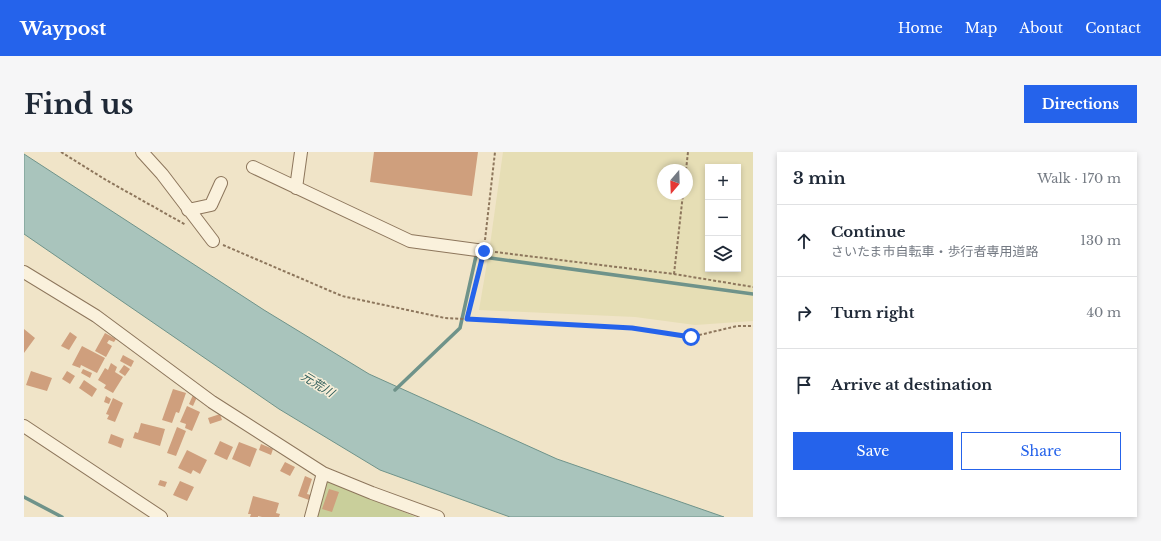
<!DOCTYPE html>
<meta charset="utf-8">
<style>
:root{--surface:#fff;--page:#f6f6f7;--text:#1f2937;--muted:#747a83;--line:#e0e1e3;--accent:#2563eb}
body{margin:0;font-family:"Libre Baskerville","Noto Sans JP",serif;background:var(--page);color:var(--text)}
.controls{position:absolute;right:12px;top:12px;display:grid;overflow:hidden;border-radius:0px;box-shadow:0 2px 6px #0003}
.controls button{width:36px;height:36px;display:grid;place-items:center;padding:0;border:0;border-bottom:1px solid var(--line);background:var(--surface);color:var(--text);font:20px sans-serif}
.compass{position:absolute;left:633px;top:12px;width:36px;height:36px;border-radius:50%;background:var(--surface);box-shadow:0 2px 6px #0003;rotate:199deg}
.stop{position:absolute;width:12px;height:12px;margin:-9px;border:3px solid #2563eb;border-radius:50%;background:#fff}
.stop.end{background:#2563eb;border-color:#fff;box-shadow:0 1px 4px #0008}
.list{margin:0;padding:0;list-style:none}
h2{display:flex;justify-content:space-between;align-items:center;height:52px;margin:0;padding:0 16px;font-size:17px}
h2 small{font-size:13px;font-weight:400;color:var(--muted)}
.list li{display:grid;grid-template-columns:26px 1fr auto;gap:12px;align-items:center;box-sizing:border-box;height:72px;padding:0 16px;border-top:1px solid var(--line)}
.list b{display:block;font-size:15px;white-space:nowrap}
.list p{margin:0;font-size:13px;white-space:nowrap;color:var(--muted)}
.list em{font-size:13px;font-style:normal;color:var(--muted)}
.actions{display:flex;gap:8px;padding:12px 16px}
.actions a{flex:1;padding:9px 0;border:1px solid var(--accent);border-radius:0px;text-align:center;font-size:14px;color:var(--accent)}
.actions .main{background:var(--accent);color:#fff}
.icon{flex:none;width:22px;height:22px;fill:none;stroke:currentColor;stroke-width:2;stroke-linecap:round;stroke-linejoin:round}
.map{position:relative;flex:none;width:729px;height:365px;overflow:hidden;border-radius:0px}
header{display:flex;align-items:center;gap:24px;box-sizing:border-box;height:56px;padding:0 20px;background:var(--accent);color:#fff}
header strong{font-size:19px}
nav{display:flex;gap:22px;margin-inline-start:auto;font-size:14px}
.intro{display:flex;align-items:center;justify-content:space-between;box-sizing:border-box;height:96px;padding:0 24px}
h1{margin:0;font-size:28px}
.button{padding:10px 18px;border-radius:0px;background:var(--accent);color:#fff;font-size:14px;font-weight:700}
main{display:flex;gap:24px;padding:0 24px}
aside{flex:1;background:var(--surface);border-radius:0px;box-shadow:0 2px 6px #0003}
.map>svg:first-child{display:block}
.farmland{fill:#e6deb5;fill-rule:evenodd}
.green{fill:#c9cf9b}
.water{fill:#a9c4bc;stroke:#6f938a}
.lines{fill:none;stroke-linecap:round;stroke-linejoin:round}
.stream{stroke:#6f938a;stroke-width:3.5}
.building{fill:#cf9f7d}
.minor-casing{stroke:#8d765c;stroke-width:14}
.path{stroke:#8d765c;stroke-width:2;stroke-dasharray:3 2;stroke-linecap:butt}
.minor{stroke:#faf1dc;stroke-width:12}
.route{stroke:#2563eb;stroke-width:5}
.labels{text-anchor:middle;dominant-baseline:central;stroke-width:3;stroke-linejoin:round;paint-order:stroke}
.water-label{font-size:12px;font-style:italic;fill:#2f5d5a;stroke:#f7eed8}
</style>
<header>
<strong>Waypost</strong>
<nav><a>Home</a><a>Map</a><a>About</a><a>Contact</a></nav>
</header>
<div class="intro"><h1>Find us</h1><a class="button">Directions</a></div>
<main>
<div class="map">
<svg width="729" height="365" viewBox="0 0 729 365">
<rect width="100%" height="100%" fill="#f0e4c8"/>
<!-- farmland -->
<path class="farmland" d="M479 0H729V169L671 173 611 165 455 158 466 93ZM684 15H714V117H684ZM639 18H663V42H639Z"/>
<!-- green -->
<path class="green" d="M301 328 392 365H291Z"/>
<!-- water -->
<path class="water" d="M0 2 240 158 345 222 533 307 700 365H486L356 318 255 257 0 82Z"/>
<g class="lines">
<!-- stream -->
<path class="stream" d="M371 238 436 176 452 104 729 142
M0 345 38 365"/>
</g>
<!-- building -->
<path class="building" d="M350 0H454L448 44 346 30Z
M0 177 11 186 0 201Z
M46 180 53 185 45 198 37 194Z
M81 181 92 187 90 190 85 188 83 191 88 194 82 205 71 199Z
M58 194 81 206 73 221 57 213 56 216 48 213Z
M99 203 110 209 107 215 96 209Z
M87 211 93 215 91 220 99 225 89 241 80 236 82 233 74 228 81 216 84 218Z
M100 213 106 217 101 224 95 220Z
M59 217 68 221 66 226 57 221Z
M7 219 28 226 23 239 2 233Z
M43 219 51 224 46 232 38 227Z
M60 228 73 237 68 245 55 236Z
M149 237 162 241 155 261 152 260 148 271 138 268Z
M169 243 173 245 169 254 165 252Z
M82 244 87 247 85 252 80 250Z
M89 246 99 251 91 270 83 267 85 263 82 262Z
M163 254 176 260 168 279 161 276 162 272 156 270Z
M196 262 198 268 186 272 184 266Z
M117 271 141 277 136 294 109 286 111 280 114 281Z
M153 275 162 279 152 304 143 301Z
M87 282 100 287 97 296 84 291Z
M196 289 209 295 203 308 190 302Z
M215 290 233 297 226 315 208 307Z
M237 292 249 297 247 303 235 298Z
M163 298 183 308 176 322 169 318 167 322 154 316Z
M261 310 271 315 266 324 256 319Z
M281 324 288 327 283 342 287 343 285 348 274 344Z
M136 328 143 330 141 335 134 333Z
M156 329 170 335 163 349 149 343Z
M305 337 315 340 308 360 298 357Z
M229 344 255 351 252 361 256 362 255 365H238L234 364V365H226L227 362H224Z"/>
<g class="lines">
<!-- minor casing -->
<g class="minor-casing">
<path id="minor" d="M118 0 138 22 189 89
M229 15 386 89 460 99
M272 36 277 0
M164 58 187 53 197 31
M0 120 72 164 188 250 299 321 348 341 414 365
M0 274 137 365
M287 365 299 321"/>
</g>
<!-- path -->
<path class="path" d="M37 0 82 28 162 73
M662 18 664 0
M461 88 471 0
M199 93 318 144 421 166 608 176 667 185 713 174H729
M471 100 650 122 729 135
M650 122 659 42
M443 166 457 110"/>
<!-- minor -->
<use href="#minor" class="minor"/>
</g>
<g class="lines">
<!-- route -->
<path class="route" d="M460 99 443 167 608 176 667 185"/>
</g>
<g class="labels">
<!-- water labels -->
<g class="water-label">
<text transform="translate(294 232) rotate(32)">元荒川</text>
</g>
</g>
</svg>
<div class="controls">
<button>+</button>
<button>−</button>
<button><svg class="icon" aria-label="layers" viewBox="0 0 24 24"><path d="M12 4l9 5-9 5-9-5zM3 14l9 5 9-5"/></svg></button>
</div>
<svg class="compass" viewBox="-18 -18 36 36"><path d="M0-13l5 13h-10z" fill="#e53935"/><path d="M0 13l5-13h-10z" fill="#747a83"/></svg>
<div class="stop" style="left:667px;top:185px"></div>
<div class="stop end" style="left:460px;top:99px"></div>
</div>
<aside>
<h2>3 min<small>Walk · 170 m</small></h2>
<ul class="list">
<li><svg class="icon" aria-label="ahead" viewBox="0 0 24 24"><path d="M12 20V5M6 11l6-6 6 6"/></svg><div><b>Continue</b><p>さいたま市自転車・歩行者専用道路</p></div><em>130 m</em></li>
<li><svg class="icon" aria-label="right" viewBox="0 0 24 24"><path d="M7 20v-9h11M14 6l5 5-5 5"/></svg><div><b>Turn right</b></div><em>40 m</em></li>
<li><svg class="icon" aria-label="arrive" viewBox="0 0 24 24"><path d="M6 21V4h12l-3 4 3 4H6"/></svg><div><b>Arrive at destination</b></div></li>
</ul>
<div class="actions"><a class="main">Save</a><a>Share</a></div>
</aside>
</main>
